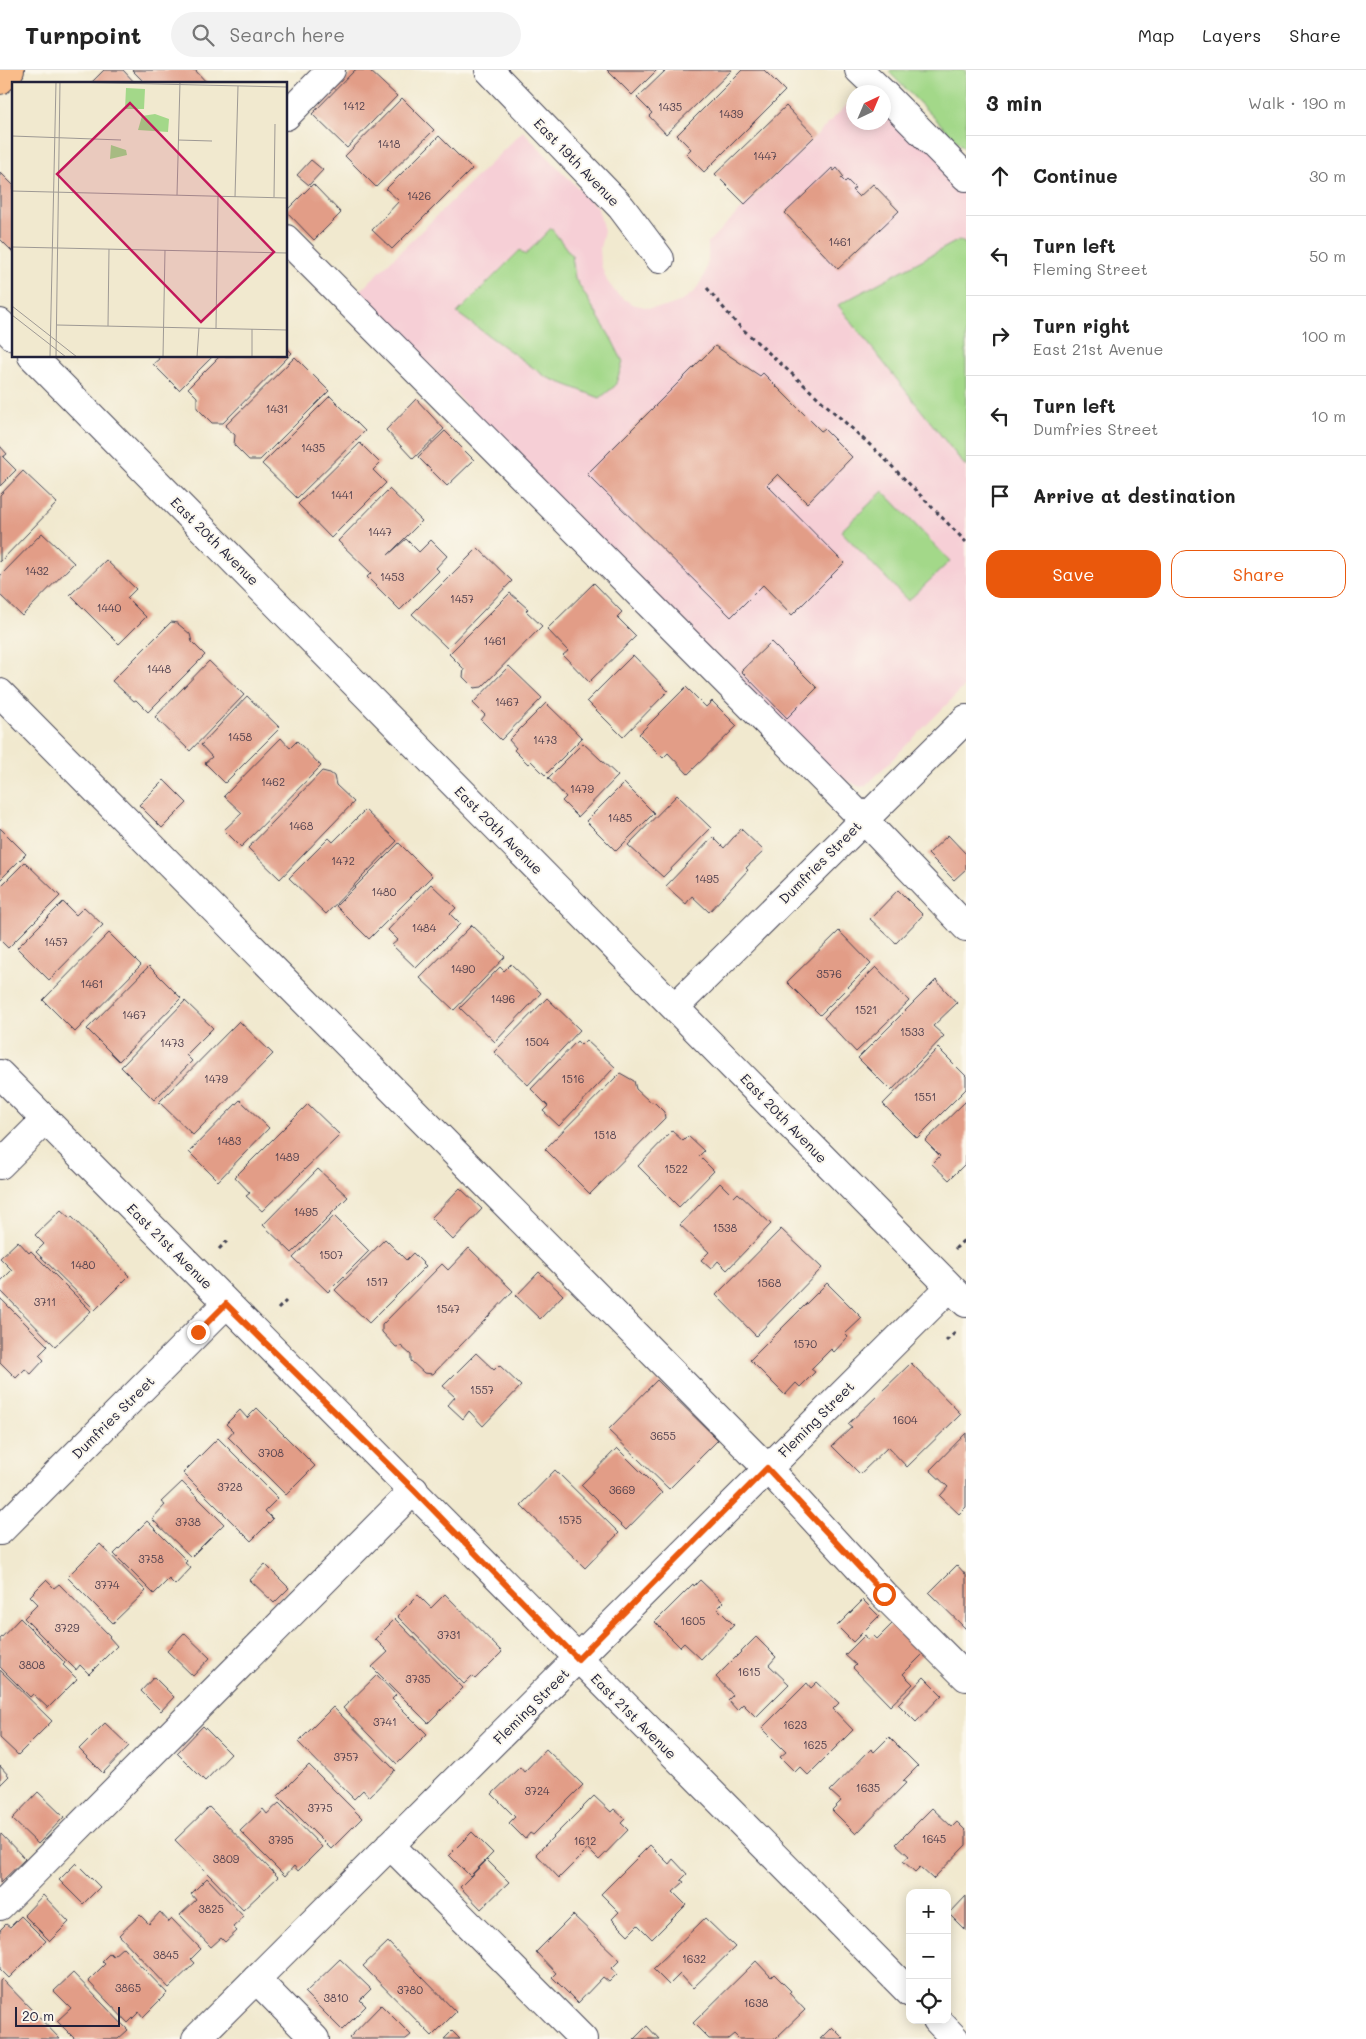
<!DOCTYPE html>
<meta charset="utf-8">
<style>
:root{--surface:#fff;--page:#f2f2f2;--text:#222;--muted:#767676;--line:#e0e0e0;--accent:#ea580c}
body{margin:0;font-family:Mali,sans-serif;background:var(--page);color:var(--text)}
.controls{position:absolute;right:15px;bottom:15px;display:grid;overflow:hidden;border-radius:10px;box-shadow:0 2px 12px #0003}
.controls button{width:45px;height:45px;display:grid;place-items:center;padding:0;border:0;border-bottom:1px solid var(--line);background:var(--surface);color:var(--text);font:25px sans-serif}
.compass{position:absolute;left:846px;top:15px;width:45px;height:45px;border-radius:50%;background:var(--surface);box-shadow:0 2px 12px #0003;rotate:44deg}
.scale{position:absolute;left:15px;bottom:12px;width:105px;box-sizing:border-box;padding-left:5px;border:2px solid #22223b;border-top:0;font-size:14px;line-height:18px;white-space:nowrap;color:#22223b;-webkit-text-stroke:4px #fbf7ec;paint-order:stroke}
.stop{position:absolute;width:15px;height:15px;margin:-11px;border:4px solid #ea580c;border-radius:50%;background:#fff}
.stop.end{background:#ea580c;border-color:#fff;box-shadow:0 1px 5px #0008}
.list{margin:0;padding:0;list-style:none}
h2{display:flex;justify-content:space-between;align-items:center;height:65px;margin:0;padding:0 20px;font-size:21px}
h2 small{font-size:16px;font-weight:400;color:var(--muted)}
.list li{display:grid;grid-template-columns:32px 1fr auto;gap:15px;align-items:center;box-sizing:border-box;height:80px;padding:0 20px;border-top:1px solid var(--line)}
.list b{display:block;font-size:19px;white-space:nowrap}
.list p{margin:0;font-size:16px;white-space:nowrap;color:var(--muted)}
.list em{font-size:16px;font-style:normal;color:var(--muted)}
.actions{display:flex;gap:10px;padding:15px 20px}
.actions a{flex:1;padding:11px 0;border:1px solid var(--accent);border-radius:15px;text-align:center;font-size:18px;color:var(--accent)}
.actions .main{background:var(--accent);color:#fff}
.icon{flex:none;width:28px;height:28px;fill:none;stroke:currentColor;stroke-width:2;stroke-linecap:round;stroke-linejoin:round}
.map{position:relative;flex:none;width:966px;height:1969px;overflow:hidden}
header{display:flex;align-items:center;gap:30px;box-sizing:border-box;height:70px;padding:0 25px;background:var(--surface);border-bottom:1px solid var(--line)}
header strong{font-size:24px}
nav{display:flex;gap:28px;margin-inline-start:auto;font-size:18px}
.search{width:350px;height:45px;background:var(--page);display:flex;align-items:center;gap:12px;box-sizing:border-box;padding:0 18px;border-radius:28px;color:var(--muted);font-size:19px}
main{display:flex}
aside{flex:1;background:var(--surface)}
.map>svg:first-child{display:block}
.built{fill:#f6cfd6}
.green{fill:#a3d889;stroke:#627d62}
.building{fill:#e29d87}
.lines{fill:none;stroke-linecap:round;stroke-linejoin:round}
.minor-casing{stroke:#414051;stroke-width:30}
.major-casing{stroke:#414051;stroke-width:30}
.path{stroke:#414051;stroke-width:3;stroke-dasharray:4 4;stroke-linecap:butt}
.minor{stroke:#fff;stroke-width:28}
.major{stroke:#f9bc8a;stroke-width:28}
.route{stroke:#ea580c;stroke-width:6}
.labels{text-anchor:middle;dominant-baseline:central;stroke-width:4;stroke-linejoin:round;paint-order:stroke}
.number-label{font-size:11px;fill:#52414e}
.street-label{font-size:14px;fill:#22223b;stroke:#fbf7ec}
.inset-road{fill:none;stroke:#9e9994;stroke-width:1}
.view{fill:#c2185b;fill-opacity:0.15;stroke:#c2185b;stroke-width:2.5}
.inset-edge{fill:none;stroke:#22223b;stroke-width:2.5}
</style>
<header>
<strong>Turnpoint</strong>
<div class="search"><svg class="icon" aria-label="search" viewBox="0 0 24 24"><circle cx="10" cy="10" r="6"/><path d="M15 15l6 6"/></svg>Search here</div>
<nav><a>Map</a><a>Layers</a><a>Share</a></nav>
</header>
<main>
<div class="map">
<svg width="966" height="1969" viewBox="0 0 966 1969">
<rect width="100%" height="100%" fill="#fbf7ec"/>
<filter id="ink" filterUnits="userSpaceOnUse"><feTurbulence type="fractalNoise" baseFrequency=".02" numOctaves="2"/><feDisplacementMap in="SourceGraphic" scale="10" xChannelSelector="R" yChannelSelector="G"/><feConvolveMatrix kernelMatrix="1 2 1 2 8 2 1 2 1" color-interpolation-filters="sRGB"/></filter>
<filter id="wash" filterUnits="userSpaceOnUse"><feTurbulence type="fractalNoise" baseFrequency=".0096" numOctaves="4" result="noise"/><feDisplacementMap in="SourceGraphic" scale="20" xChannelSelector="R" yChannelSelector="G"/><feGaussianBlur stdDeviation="1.12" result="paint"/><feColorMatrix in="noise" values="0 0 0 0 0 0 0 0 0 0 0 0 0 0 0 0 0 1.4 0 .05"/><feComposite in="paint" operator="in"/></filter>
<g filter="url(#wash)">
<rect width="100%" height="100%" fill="#f1e9cf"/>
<!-- built -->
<path class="built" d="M884 24 966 107V615L866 716 860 717 837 706 828 715 359 222 523 61 598 139 604 161 600 178 601 195 607 211 617 224 632 234 649 238 665 237 682 231 695 221 704 206 708 190V172L853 29 854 52H884Z"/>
<!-- green -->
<path class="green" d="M891 0H966V80L889 2Z
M551 158 572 186 575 208 611 268 623 292 615 316 600 328 546 307 457 243 520 180 525 185Z
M959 170 966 174V397L838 235Z
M883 421 950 491 908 531 841 461Z"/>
<g id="blocks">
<!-- building -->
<path class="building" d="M104 0H123L136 14H90Z
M132 0H195L208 14H146Z
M355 0H369L397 26 347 78 312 44Z
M607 0H657L632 25Z
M666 0H732L666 64 649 46 652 43 637 28Z
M742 0H764L785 21 704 102 686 84 691 79 677 65Z
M402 28 434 60 376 117 345 86Z
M786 36 815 66 745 134 715 104Z
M439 66 472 99 392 179 372 160 399 131 386 119Z
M311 90 323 100 309 115 297 105Z
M832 98 834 101 837 98 843 106 841 108 845 112 847 110 855 118 852 120 859 127 873 114 899 141 838 199 785 143Z
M0 102 14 116V183L0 169Z
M313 114 341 143 314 170 286 141Z
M715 276 760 306 763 303 821 361 824 359 852 387 807 433 778 404 767 415 844 493 792 545 763 515 731 547 587 404Z
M286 277 292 283 223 353H212L197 338V327L188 318 220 286H286Z
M157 286H213L179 320 153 294 159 289Z
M295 287 329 321 260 390H249L234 375 235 365 225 356Z
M330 326 365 361 297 428 262 394Z
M416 329 444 359 413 389 386 360Z
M445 361 474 390 447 416 418 387Z
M360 373 380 393 373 400 386 413 331 468 298 434Z
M0 376 7 384 3 387 16 400 0 416Z
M23 401 57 433 0 492V425Z
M389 419 422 451 388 485 406 469 419 482 431 470 447 486 436 498 439 501 400 540 367 507 371 503 338 471Z
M42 463 74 493 22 546 0 525V506Z
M478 478 512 511 447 578 412 544Z
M106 490 136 519 127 528 146 547 119 574 70 525Z
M594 513 622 542 617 547 636 566 589 612 563 585 568 581 547 559Z
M510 523 528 539 526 541 542 556 482 617 474 618 463 607 464 599 449 584Z
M171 552 177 553 190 564 192 572 205 585 148 642 136 630 134 631 112 611Z
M771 572 817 618 787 648 741 601Z
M633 585 668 621 623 667 587 631Z
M209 591 244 625 190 681 155 647Z
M509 596 542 628 501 670 481 650 485 645 473 633Z
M686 617 706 637 712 631 737 656 688 704 668 683 663 688 639 664Z
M247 626 280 658 225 713 205 693 212 687 201 675Z
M546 633 582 668 545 705 531 691 528 694 514 680 516 678 509 670Z
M281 668 290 678 297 671 321 696 241 777 224 760 242 743 224 726Z
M583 673 618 706 578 747 562 731 566 727 548 708Z
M322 701 330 703 334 706 336 715 354 732 280 809 248 778Z
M164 710 187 733 162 758 139 735Z
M624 713 654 743 616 781 586 751Z
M677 725 711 758 663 807 628 775Z
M365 740 397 771 326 844 289 808 329 768 333 772Z
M0 758 26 784 0 810Z
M741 759 764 781 746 798 748 800 709 842 692 826 686 834 666 816 713 767 724 778Z
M948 765 966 784V799L954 810 928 784Z
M399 773 432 806 369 869 336 836Z
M25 792 60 826 8 878 0 870V817Z
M431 814 456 838 450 844 460 854 416 898 392 875 398 870 388 860Z
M898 820 923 845 896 873 870 849Z
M63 832 76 845 84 837 103 855 49 910 17 878Z
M472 855 505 887 454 940 420 908Z
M839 861 871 894 820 945 787 912Z
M109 863 141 895 75 962 43 930Z
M511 894 541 923 495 972 460 938 500 897 504 901Z
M149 896 181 928 119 991 87 959Z
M876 897 909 931 856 982 824 948Z
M936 910 957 933 933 956 944 966 891 1021 858 988Z
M547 928 580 960 528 1015 494 982Z
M185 931 213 958 186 985 192 991 154 1030 121 997Z
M239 951 273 984 193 1065 159 1032Z
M586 970 615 997 559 1056 543 1041 548 1036 531 1019 577 971 581 975Z
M938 978 966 1006V1019L917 1068 883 1034Z
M620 1003 634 1011 636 1019 649 1031 655 1033 664 1042 665 1048 590 1124 545 1079Z
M240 1030 269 1058 218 1111 189 1082Z
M966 1031V1093L949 1110 932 1094 940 1086 925 1071Z
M308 1034 340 1065 262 1141 246 1126 250 1123 235 1107Z
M672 1061 683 1071 688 1066 704 1081 699 1086 714 1101 679 1137 638 1096Z
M318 1099 348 1127 292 1183 263 1155Z
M720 1113 734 1127 738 1123 771 1154 727 1200 718 1191 711 1199 701 1190 709 1182 680 1155Z
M460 1118 482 1139 453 1170 431 1148Z
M61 1140 70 1148 72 1147 129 1206 95 1240 36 1182 44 1174 35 1165Z
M334 1146 369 1181 328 1222 293 1188Z
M781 1159 822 1198 756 1266 716 1225Z
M385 1169 406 1190 413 1183 426 1196 369 1253 335 1220Z
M18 1171 29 1183 31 1181 91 1241 55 1276 0 1220V1212L12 1200 0 1188Z
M469 1178 513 1221 433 1304 424 1303 411 1291V1285L401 1276 396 1277 382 1262V1255L442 1194 448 1200Z
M539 1202 563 1225 540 1249 516 1226Z
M827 1213 862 1248 845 1264 848 1267 834 1282 831 1279 811 1299 815 1302 800 1317 796 1313 785 1325 750 1290Z
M0 1228 48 1276 39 1285 44 1290 31 1304 25 1299 16 1308 0 1292Z
M476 1283 494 1300 499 1295 521 1316 483 1356 469 1341 463 1349 448 1335 455 1327 443 1316Z
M911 1293 961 1344 907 1397 888 1377 860 1404 832 1376 852 1357 848 1354Z
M657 1310 718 1370 669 1419 608 1360Z
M257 1338 315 1396 286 1425 228 1367 233 1361 226 1354 240 1340 247 1348Z
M966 1363V1437L959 1444 940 1426 948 1417 930 1400Z
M218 1368 278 1428 265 1441 273 1449 251 1471 183 1403Z
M617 1378 662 1423 626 1460 581 1415Z
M555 1400 619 1463 585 1498 521 1435Z
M182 1412 224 1454 191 1487 152 1449 165 1435 161 1432Z
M147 1451 187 1491 185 1493 191 1498 175 1515 169 1509 154 1524 114 1484Z
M100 1474 146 1521 113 1553 67 1507Z
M265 1494 289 1518 274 1533 250 1510Z
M957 1495 966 1505V1559L929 1523Z
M46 1510 54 1518 59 1514 110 1566 109 1567 117 1576 89 1604 80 1595 76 1600 24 1548 38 1534 30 1526Z
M700 1510 723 1532 717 1538 734 1555 701 1589 684 1573 680 1577 655 1552 693 1514 694 1516Z
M445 1524 502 1582 475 1609 472 1606 464 1614 397 1546 418 1525 431 1538Z
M863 1530 879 1546 853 1572 837 1556Z
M20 1548 65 1593 63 1595 77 1609 48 1638 33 1624 30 1627 0 1597V1569Z
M395 1549 463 1618 428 1653 372 1597 388 1582 375 1569Z
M895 1551 925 1582 903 1604 913 1614 890 1636 853 1598 856 1595 845 1585 865 1565 868 1570 873 1565 877 1569Z
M184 1563 210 1588 193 1606 167 1581Z
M756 1567 776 1587 769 1595 789 1614 756 1647 743 1634 737 1640 728 1630 733 1625 716 1607Z
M0 1600 52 1651 18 1685 0 1668Z
M377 1605 396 1625 392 1629 427 1664 397 1694 343 1638Z
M154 1607 174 1627 161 1641 141 1621Z
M924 1607 942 1625 916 1652 898 1634Z
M817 1612 839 1633 833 1639 853 1660 808 1705 800 1697 795 1702 780 1687 786 1682 762 1658 807 1613 811 1618Z
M333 1637 395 1700 369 1727 363 1720 354 1729 298 1672Z
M105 1653 129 1676 103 1703 79 1679Z
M203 1656 231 1684 205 1711 177 1683Z
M889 1667 918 1696 903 1711 906 1713 856 1764 832 1740 841 1731 830 1721 871 1679 874 1682Z
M546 1679 583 1715 533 1765 530 1763 525 1769 509 1753 515 1747 492 1724 520 1697 524 1702Z
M309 1695 362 1748 331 1779 278 1726Z
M0 1696 9 1706 0 1715Z
M38 1722 64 1747 38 1774 12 1749Z
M594 1726 611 1742 614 1739 625 1749 621 1753 628 1760 599 1790 588 1779 559 1808 536 1784Z
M279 1733 322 1777 298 1801 294 1796 285 1806 240 1761 263 1739 267 1744Z
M209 1737 278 1807 243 1840 175 1770Z
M932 1738 952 1757 957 1752 966 1761V1775L933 1809 920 1797 915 1802 903 1791 909 1786 896 1774Z
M472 1762 493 1783 470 1806 449 1785Z
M1 1764 25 1789 0 1813V1766Z
M650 1775 669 1794 673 1789 687 1804 681 1810 684 1812 673 1822 686 1835 652 1869 638 1855 628 1865 612 1849 619 1842 601 1824Z
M487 1790 509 1812 481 1839 460 1817Z
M76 1793 100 1817 83 1834 59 1810Z
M207 1808 244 1847 233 1857 237 1861 225 1872 221 1868 211 1877 180 1845 196 1830 191 1824Z
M43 1825 69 1852 50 1871 24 1845Z
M966 1826V1861L949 1844Z
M160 1842 169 1852 172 1849 201 1879 191 1889 195 1893 169 1918 119 1865 140 1845 149 1854Z
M573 1845 620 1890 612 1898 617 1904 609 1912 603 1907 578 1933 552 1907 556 1903 536 1882Z
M21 1846 46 1871 9 1908 0 1899V1860L6 1854 10 1857Z
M705 1848 735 1877 693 1918 680 1904 669 1915 653 1899Z
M388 1872 456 1942 432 1966 363 1896Z
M123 1877 167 1923 143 1947 139 1942 128 1953 88 1911 105 1894 102 1891 110 1883 113 1886Z
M340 1889 371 1919 360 1930 366 1936 342 1960 305 1923Z
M756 1891 771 1907 774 1904 791 1921 789 1923 805 1940 775 1969H739L734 1964 728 1969H709L693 1953Z
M73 1903 128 1960 118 1969H75L57 1951 71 1938 54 1921Z
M2 1909 60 1969H0V1911Z
M381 1935 411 1965 406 1969H350L349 1968Z
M647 1956 659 1969H634Z
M832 1957 844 1969H820Z
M452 1961 460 1969H444Z"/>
</g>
</g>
<g filter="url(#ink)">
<use href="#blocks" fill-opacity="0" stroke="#414051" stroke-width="1"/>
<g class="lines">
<!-- minor casing -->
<g class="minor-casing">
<path id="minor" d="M489 0 621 137 660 189
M859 0 882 22
M884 24 966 107
M286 46 331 0
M286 169 863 749 966 857
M0 253 14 267
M32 286 966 1233
M0 623 767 1398 883 1524 966 1607
M675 937 966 649
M0 1004 910 1923
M0 1095 45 1050
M0 1461 226 1234
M390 1775 583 1969
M0 1836 414 1420
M256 1909 315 1969
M937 1950 955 1969
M196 1969 950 1217"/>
</g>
<!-- major casing -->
<g class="major-casing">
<path id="major" d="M0 10 10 0"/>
</g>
<!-- path -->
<path class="path" d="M707 218 736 253 881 385 966 472
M219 1179 227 1171
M955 1179 965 1169
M278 1239 286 1231
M946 1271 955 1263"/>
<!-- minor -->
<use href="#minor" class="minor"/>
<!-- major -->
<use href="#major" class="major"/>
</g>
</g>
<g class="lines" filter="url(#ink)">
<!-- route -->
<path class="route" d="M198 1262 226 1234 414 1420 578 1589 767 1398 884 1524"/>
</g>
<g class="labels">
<!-- number labels -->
<g class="number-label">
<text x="354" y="35">1412</text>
<text x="670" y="36">1435</text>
<text x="731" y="43">1439</text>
<text x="389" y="73">1418</text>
<text x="765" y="85">1447</text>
<text x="419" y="125">1426</text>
<text x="840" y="171">1461</text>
<text x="277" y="338">1431</text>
<text x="313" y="377">1435</text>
<text x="342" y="424">1441</text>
<text x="380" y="461">1447</text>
<text x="37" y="500">1432</text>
<text x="392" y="506">1453</text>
<text x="462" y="528">1457</text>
<text x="109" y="537">1440</text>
<text x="495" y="570">1461</text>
<text x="159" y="598">1448</text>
<text x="507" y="631">1467</text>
<text x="240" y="666">1458</text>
<text x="545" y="669">1473</text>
<text x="273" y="711">1462</text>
<text x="582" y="718">1479</text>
<text x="620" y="747">1485</text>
<text x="301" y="755">1468</text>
<text x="343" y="790">1472</text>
<text x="707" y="808">1495</text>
<text x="384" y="821">1480</text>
<text x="424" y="857">1484</text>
<text x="56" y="871">1457</text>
<text x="463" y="898">1490</text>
<text x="829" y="903">3576</text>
<text x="92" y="913">1461</text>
<text x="503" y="928">1496</text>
<text x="866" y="939">1521</text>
<text x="134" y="944">1467</text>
<text x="912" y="961">1533</text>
<text x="537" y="971">1504</text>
<text x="172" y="972">1473</text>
<text x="216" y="1008">1479</text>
<text x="573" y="1008">1516</text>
<text x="925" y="1026">1551</text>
<text x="605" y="1064">1518</text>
<text x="229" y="1070">1483</text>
<text x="287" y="1086">1489</text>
<text x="676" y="1098">1522</text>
<text x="306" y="1141">1495</text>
<text x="725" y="1157">1538</text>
<text x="331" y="1184">1507</text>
<text x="83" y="1194">1480</text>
<text x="377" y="1211">1517</text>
<text x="769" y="1212">1568</text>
<text x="45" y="1231">3711</text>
<text x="448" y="1238">1547</text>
<text x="805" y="1273">1570</text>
<text x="482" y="1319">1557</text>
<text x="905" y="1349">1604</text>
<text x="663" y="1365">3655</text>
<text x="271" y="1382">3708</text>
<text x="230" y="1416">3728</text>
<text x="622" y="1419">3669</text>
<text x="570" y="1449">1575</text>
<text x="188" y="1451">3738</text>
<text x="151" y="1488">3758</text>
<text x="107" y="1514">3774</text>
<text x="693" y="1550">1605</text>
<text x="67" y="1557">3729</text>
<text x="449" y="1564">3731</text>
<text x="32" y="1594">3808</text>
<text x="749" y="1601">1615</text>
<text x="418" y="1608">3735</text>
<text x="385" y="1651">3741</text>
<text x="795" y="1654">1623</text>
<text x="815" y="1674">1625</text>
<text x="346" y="1686">3757</text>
<text x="868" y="1717">1635</text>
<text x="537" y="1720">3724</text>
<text x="320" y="1737">3775</text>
<text x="934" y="1768">1645</text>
<text x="281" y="1769">3795</text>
<text x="585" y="1770">1612</text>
<text x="226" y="1788">3809</text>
<text x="211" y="1838">3825</text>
<text x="166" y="1884">3845</text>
<text x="694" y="1888">1632</text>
<text x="128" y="1917">3865</text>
<text x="410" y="1919">3780</text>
<text x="336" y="1927">3810</text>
<text x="756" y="1932">1638</text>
</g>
<!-- street labels -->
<g class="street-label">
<text transform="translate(577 92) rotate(46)">East 19th Avenue</text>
<text transform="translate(215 471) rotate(45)">East 20th Avenue</text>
<text transform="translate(499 760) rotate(45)">East 20th Avenue</text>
<text transform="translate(820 792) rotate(-45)">Dumfries Street</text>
<text transform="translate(784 1048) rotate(46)">East 20th Avenue</text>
<text transform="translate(170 1176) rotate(45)">East 21st Avenue</text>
<text transform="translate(113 1347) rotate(-45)">Dumfries Street</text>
<text transform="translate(816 1349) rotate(-45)">Fleming Street</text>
<text transform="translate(531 1636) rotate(-45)">Fleming Street</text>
<text transform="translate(634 1646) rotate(45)">East 21st Avenue</text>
</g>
</g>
<!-- overview -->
<g transform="translate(12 12)">
<rect width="275" height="275" fill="#f1e9cf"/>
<path d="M114 6 133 7 132 27H113ZM143 32 157 37 156 50 126 48 130 34ZM99 63 114 68 115 73 98 77Z" fill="#a3d889"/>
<path class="inset-road" d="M56 0 275 5M0 54 109 58M166 58 200 59M0 109 275 116M165 113 168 0M223 115 226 4M262 115 263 42M0 165 275 171M0 224 65 275M0 233 54 275M45 243 275 248M96 244 97 167M204 246 206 114M38 275 44 0M44 275 48 0M151 275 153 168M185 275 187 246M240 275V247"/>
<path class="view" d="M118 21 262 170 189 240 45 92Z"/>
<rect width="275" height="275" class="inset-edge"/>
</g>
</svg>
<div class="controls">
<button>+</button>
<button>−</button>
<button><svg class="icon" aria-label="locate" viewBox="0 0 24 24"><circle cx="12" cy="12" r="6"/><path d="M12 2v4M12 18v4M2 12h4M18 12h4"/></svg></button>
</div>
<svg class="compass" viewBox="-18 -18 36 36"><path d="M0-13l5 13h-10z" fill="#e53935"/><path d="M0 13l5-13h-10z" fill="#767676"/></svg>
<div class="scale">20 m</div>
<div class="stop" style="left:884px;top:1524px"></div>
<div class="stop end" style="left:198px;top:1262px"></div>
</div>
<aside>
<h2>3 min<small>Walk · 190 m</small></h2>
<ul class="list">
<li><svg class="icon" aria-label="ahead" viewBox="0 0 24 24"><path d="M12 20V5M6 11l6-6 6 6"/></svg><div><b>Continue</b></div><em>30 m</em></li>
<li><svg class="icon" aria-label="left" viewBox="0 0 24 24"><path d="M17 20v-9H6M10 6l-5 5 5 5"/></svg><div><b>Turn left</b><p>Fleming Street</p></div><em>50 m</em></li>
<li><svg class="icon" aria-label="right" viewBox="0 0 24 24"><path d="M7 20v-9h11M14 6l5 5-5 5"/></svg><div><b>Turn right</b><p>East 21st Avenue</p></div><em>100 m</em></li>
<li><svg class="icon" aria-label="left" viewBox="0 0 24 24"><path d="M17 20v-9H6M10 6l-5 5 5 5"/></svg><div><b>Turn left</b><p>Dumfries Street</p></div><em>10 m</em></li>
<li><svg class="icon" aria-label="arrive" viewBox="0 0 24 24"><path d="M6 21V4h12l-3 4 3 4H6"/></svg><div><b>Arrive at destination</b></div></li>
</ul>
<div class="actions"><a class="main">Save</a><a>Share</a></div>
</aside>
</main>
